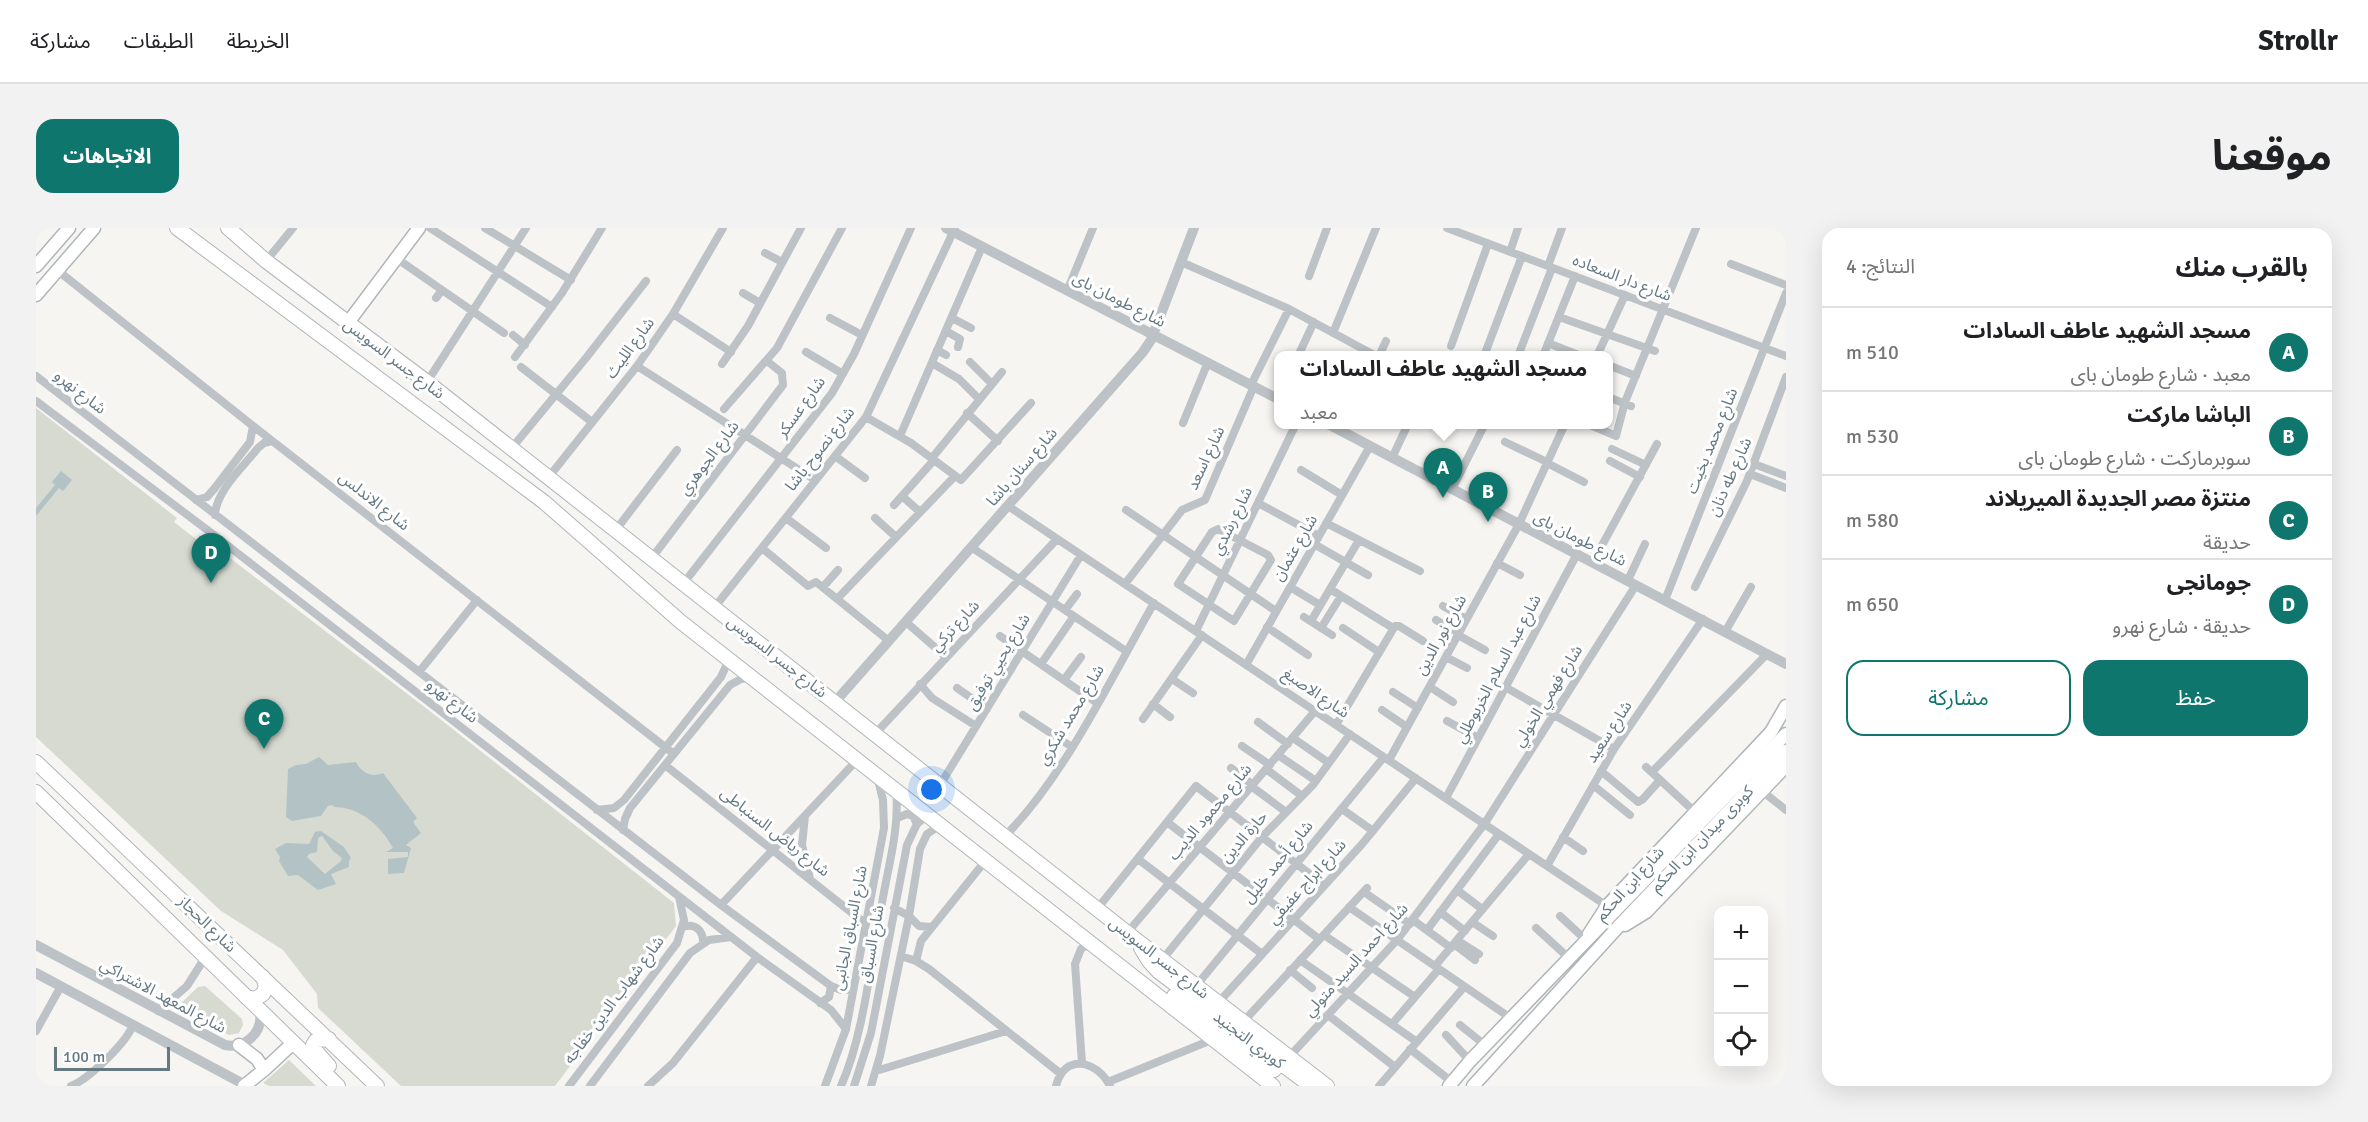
<!DOCTYPE html>
<html lang="ar">
<meta charset="utf-8">
<style>
:root{--surface:#fff;--page:#f2f2f2;--text:#202124;--muted:#757577;--line:#e0e0e0;--accent:#0f766e}
body{margin:0;font-family:Signika,"Noto Sans Arabic",sans-serif;background:var(--page);color:var(--text);direction:rtl}
.controls{position:absolute;right:18px;bottom:18px;display:grid;overflow:hidden;border-radius:12px;box-shadow:0 6px 24px #0002}
.controls button{width:54px;height:54px;display:grid;place-items:center;padding:0;border:0;border-bottom:2px solid var(--line);background:var(--surface);color:var(--text);font:30px sans-serif}
.scale{position:absolute;left:18px;bottom:15px;width:116px;box-sizing:border-box;padding-left:6px;border:3px solid #657983;border-top:0;font-size:16px;line-height:21px;white-space:nowrap;color:#657983;-webkit-text-stroke:4px #fff;paint-order:stroke}
.you{position:absolute;left:896px;top:562px;width:21px;height:21px;margin:-15px;border:4px solid #fff;border-radius:50%;background:#1a73e8;box-shadow:0 0 0 9px #1a73e833}
.badge{display:grid;place-items:center;width:39px;height:39px;border-radius:50%;background:var(--accent);color:#fff;font-size:20px;font-weight:700}
.pin{position:absolute;translate:-50% -50px;filter:drop-shadow(0 2px 3px #0008)}
.pin::after{content:'';position:absolute;top:32px;width:21px;height:18px;background:inherit;clip-path:polygon(0 0,100% 0,50% 100%)}
.popup{position:absolute;left:1238px;top:123px;width:339px;height:78px;box-sizing:border-box;display:grid;place-content:center;border-radius:12px;background:var(--surface);filter:drop-shadow(0 2px 4px #0005);font-size:20px;white-space:nowrap;color:var(--muted)}
.popup b{font-size:22px;color:var(--text)}
.popup::after{content:'';position:absolute;left:50%;top:100%;margin-left:-12px;border:12px solid transparent;border-top-color:var(--surface)}
.list{margin:0;padding:0;list-style:none}
h2{display:flex;justify-content:space-between;align-items:center;height:78px;margin:0;padding:0 24px;font-size:26px}
h2 small{font-size:20px;font-weight:400;color:var(--muted)}
.list li{display:grid;grid-template-columns:39px 1fr auto;gap:18px;align-items:center;box-sizing:border-box;height:84px;padding:0 24px;border-top:2px solid var(--line)}
.list b{display:block;font-size:22px;white-space:nowrap}
.list p{margin:0;font-size:20px;white-space:nowrap;color:var(--muted)}
.list em{font-size:20px;font-style:normal;color:var(--muted)}
.actions{display:flex;gap:12px;padding:18px 24px}
.actions a{flex:1;padding:14px 0;border:2px solid var(--accent);border-radius:18px;text-align:center;font-size:21px;color:var(--accent)}
.actions .main{background:var(--accent);color:#fff}
.icon{flex:none;width:33px;height:33px;fill:none;stroke:currentColor;stroke-width:2;stroke-linecap:round;stroke-linejoin:round}
.map{position:relative;flex:none;width:1750px;height:858px;overflow:hidden;direction:ltr;border-radius:18px}
header{display:flex;align-items:center;gap:36px;box-sizing:border-box;height:84px;padding:0 30px;background:var(--surface);border-bottom:2px solid var(--line)}
header strong{font-size:28px}
nav{display:flex;gap:33px;margin-inline-start:auto;font-size:21px}
.intro{display:flex;align-items:center;justify-content:space-between;box-sizing:border-box;height:144px;padding:0 36px}
h1{margin:0;font-size:42px}
.button{padding:15px 27px;border-radius:18px;background:var(--accent);color:#fff;font-size:21px;font-weight:700}
main{display:flex;gap:36px;padding:0 36px}
aside{flex:1;background:var(--surface);border-radius:18px;box-shadow:0 6px 24px #0002}
.map>svg:first-child{display:block}
.green{fill:#d6dad1}
.water{fill:#b3c3c5;fill-rule:evenodd}
.lines{fill:none;stroke-linecap:round;stroke-linejoin:round}
.secondary-casing{stroke:#afb6b9;stroke-width:15}
.primary-casing{stroke:#b0b6b9;stroke-width:16}
.minor{stroke:#bcc2c5;stroke-width:8}
.tertiary{stroke:#bcc2c5;stroke-width:10}
.secondary{stroke:#fff;stroke-width:12}
.primary{stroke:#fff;stroke-width:14}
.labels{text-anchor:middle;dominant-baseline:central;stroke-width:6;stroke-linejoin:round;paint-order:stroke}
.street-label{font-size:16px;fill:#657983;stroke:#fff}
</style>
<header>
<strong>Strollr</strong>
<nav><a>الخريطة</a><a>الطبقات</a><a>مشاركة</a></nav>
</header>
<div class="intro"><h1>موقعنا</h1><a class="button">الاتجاهات</a></div>
<main>
<aside>
<h2>بالقرب منك<small>النتائج: 4</small></h2>
<ul class="list">
<li><span class="badge">A</span><div><b>مسجد الشهيد عاطف السادات</b><p>معبد · شارع طومان باى</p></div><em>510 m</em></li>
<li><span class="badge">B</span><div><b>الباشا ماركت</b><p>سوبرماركت · شارع طومان باى</p></div><em>530 m</em></li>
<li><span class="badge">C</span><div><b>منتزة مصر الجديدة الميريلاند</b><p>حديقة</p></div><em>580 m</em></li>
<li><span class="badge">D</span><div><b>جومانجى</b><p>حديقة · شارع نهرو</p></div><em>650 m</em></li>
</ul>
<div class="actions"><a class="main">حفظ</a><a>مشاركة</a></div>
</aside>
<div class="map">
<svg width="1750" height="858" viewBox="0 0 1750 858">
<rect width="100%" height="100%" fill="#f6f5f2"/>
<!-- green -->
<path class="green" d="M0 180 141 290 138 294 169 318 173 314 395 484 638 675 640 698 519 858H365L282 780 281 766 247 722 185 683 0 509Z
M169 758 206 791 207 797 203 805 193 807 140 780 162 759Z
M253 832 280 858H233L227 855Z"/>
<!-- water -->
<path class="water" d="M25 243 36 252 27 263 23 260 0 288V280L19 257 16 254Z
M283 529 292 537 320 534C326 545 335 550 347 545L381 590 377 594 385 605 370 617 375 620 368 645 352 646V631L372 629V624H350L357 620C345 598 324 579 298 579L297 577 292 578 285 588 256 593 250 589 252 541 260 537 270 536Z
M285 603 308 619 315 630 313 633V639L295 646 300 656 282 662 262 647 252 648 243 633 244 629 239 621 250 615 273 616 279 604ZM286 608 297 623 306 630 305 633 289 646 271 629 273 626 281 624 282 610Z"/>
<g class="lines">
<!-- secondary casing -->
<g class="secondary-casing">
<path id="secondary" d="M0 38 33 0
M0 67 58 0
M311 96 383 0
M1589 697 1610 684 1750 538
M1553 706 1571 678 1735 504 1750 478
M203 817 221 831 228 842
M208 858 228 842 257 815
M1413 858 1434 833 1750 506
M1437 858 1582 699 1750 523"/>
</g>
<!-- primary casing -->
<g class="primary-casing">
<path id="primary" d="M141 0 508 274 645 394 1237 858
M192 0 230 33 391 154 1103 714 1291 858
M0 534 341 858
M0 564 302 858
M1105 720 1113 733 1123 744 1275 858
M1138 768 1238 842
M210 769 219 771 227 766 230 758 227 749
M293 811 280 812 277 817 279 822 293 838"/>
</g>
<!-- minor -->
<path class="minor" d="M394 0 516 79
M449 0 535 52
M1411 0 1750 128
M1474 24 1482 0
M729 25 746 34
M360 30 468 105
M230 33 257 0
M1145 34 1253 81 1340 128
M1695 36 1750 57
M1512 38 1526 0
M21 42 217 198 638 526
M1273 48 1291 0
M1031 63 1057 0
M707 65 724 75
M400 70 406 62
M637 86 695 124
M1523 89 1619 123
M794 90 826 107
M916 90 935 100
M910 103 924 111 922 119
M1297 105 1340 0
M477 107 489 117
M1512 115 1545 128
M1415 118 1452 16
M901 122 910 127
M770 124 807 146
M1262 128 1278 94
M1343 128 1350 113
M1448 128 1486 28
M1482 128 1516 40
M1507 128 1539 48
M1561 128 1589 67
M479 129 526 65 566 0
M934 134 956 156
M896 135 923 151 943 171
M686 136 712 98 765 0
M1572 137 1600 148
M601 138 779 252
M485 139 556 194
M0 148 685 677 795 758 805 762 817 761
M391 154 490 0
M1215 157 1253 81
M1572 169 1595 178
M0 173 182 310 721 729 795 782 810 801
M688 181 741 120 806 0
M931 185 962 213
M830 189 875 215 925 252 995 175
M1147 195 1172 134
M1552 196 1580 208 1589 174 1660 0
M864 208 946 19
M1469 214 1511 234
M475 221 550 130 610 53
M1576 221 1610 237
M799 228 829 250
M896 230 966 144
M1356 230 1372 196
M1574 233 1604 249
M1511 235 1548 254
M1718 236 1750 248
M1265 242 1306 267
M1714 246 1750 260
M512 250 601 138 637 86 687 0
M1416 261 1449 196
M866 268 884 284
M160 272 171 269 178 261 214 214 217 198
M1222 275 1283 308
M858 277 898 232
M972 278 1571 678
M1090 282 1240 383
M179 287C180 263 207 239 222 220L228 215 236 213
M750 290 790 320
M839 290 860 309
M1290 295 1384 343
M1182 301 1232 327 1235 332 1198 393 1142 356 1176 304Z
M579 303 641 222
M1278 316 1332 347
M935 319 1090 423
M726 320 772 358 780 354 853 413
M615 331 747 157 746 145 731 133
M1557 334 1621 216
M1461 335 1484 347
M1592 352 1609 316
M647 356 796 165 818 126 875 0
M1089 356 1146 282 1169 272 1218 158
M787 359 802 342
M1254 359 1284 377
M1659 359 1711 253 1750 149
M1294 361 1357 400
M801 371 918 249
M1629 372 1750 65
M1407 378 1430 391
M678 380 830 189 919 0
M1029 382 1041 366
M1268 389 1296 407
M1400 392 1423 405
M1275 393 1323 312
M870 394 910 429
M1231 399 1272 427
M1285 400 1305 368
M1307 400 1343 424
M1160 403 1260 196
M1689 404 1715 359
M1422 407 1449 422
M964 408 1061 475
M1410 429 1431 440
M1005 436 1038 388
M1210 437 1334 218
M383 444 441 372
M1136 451 1157 465
M1028 452 1045 429
M884 456 896 470 940 498
M1394 459 1417 474
M1469 459 1578 521
M921 460 951 481
M1357 464 1382 480
M1117 476 1134 489
M1346 482 1371 499
M987 487 1036 519
M1107 491 1166 407
M1411 493 1442 510
M1222 494 1252 516
M1300 497 1359 398H1363L1387 413
M839 506 1021 311
M1257 510 1293 535
M1206 518 1234 537
M1242 527 1280 553
M1353 532 1483 296 1529 196
M629 537 830 696
M1610 539 1659 584
M1195 540 1217 557
M1230 541 1266 568
M1565 543 1602 574 1607 571 1624 552
M1616 544 1731 426
M904 557 1045 327
M1557 557 1594 587
M1215 558 1250 584
M1726 563 1750 582
M1410 570 1541 326
M1306 581 1337 603
M561 582 578 580 588 572 685 449 690 438V428
M769 588 766 617 774 651
M861 590 871 586 877 588 881 596
M1131 594 1283 711
M587 602 589 591 594 580 694 457 705 451 717 450
M969 608C1029 548 1075 450 1118 375
M1527 609 1547 623
M1102 631 1226 726
M1511 638 1578 521 1667 391
M1421 662 1446 681
M1328 664 1374 696
M685 677 822 531
M1313 679 1476 791
M858 680 873 688 883 698 896 699
M1061 681 1160 558 1288 657
M1404 684 1429 703
M1524 688 1551 713
M1377 692 1415 720
M1436 694 1457 708
M647 699C659 695 667 702 667 714
M1500 700 1534 731
M1391 702 1463 606
M1091 705 1279 483
M1288 707 1379 769
M1421 712 1443 726
M1418 716 1439 732
M865 728 880 733 893 741 1025 846
M1126 732 1226 609 1277 557 1314 506
M1264 732 1381 814
M880 733 885 713 950 632
M1399 738 1493 626
M1254 742 1276 760
M1160 758 1348 529
M784 775 793 769 795 758
M1182 775 1327 615 1380 550
M122 783 151 758 170 728
M1292 787 1359 839
M1207 794 1331 660
M1356 796 1403 741
M1424 797 1449 817
M0 803 25 758
M1410 807 1434 833
M1374 821 1416 854
M1253 829 1361 712 1449 595 1600 357
M1046 835 1039 736 1045 721 1055 714
M840 843 970 803
M1072 854 1178 811
M35 858C53 851 90 815 97 797
M533 858 641 715 648 692 643 669
M554 858 654 725 673 712 695 709
M612 858 637 835 721 729
M789 858 810 801 848 600 847 572 841 548
M805 858C828 807 835 731 846 675 852 639 864 599 860 562
M818 858 835 805 871 617 881 596 893 586
M835 858 844 828 873 688 884 621 891 606 906 596
M1020 858C1028 825 1061 832 1074 858
M1343 858 1428 759"/>
<!-- tertiary -->
<path class="tertiary" d="M910 0 1242 171
M1292 196 1750 436
M799 474 1107 124 1115 112 1158 0
M0 717 189 817C209 821 227 805 224 784
M0 745 211 858"/>
<!-- secondary -->
<use href="#secondary" class="secondary"/>
<!-- primary -->
<use href="#primary" class="primary"/>
</g>
<g class="labels">
<!-- street labels -->
<g class="street-label">
<text transform="translate(1586 50) rotate(21)">شارع دار السعاده</text>
<text transform="translate(1083 72) rotate(27)">شارع طومان باى</text>
<text transform="translate(594 120) rotate(-54)">شارع الليث</text>
<text transform="translate(358 131) rotate(37)">شارع جسر السويس</text>
<text transform="translate(44 164) rotate(38)">شارع نهرو</text>
<text transform="translate(765 179) rotate(-54)">شارع عسكر</text>
<text transform="translate(1676 213) rotate(-68)">شارع محمد بخيت</text>
<text transform="translate(784 221) rotate(-52)">شارع نصوح باشا</text>
<text transform="translate(673 230) rotate(-53)">شارع الجوهري</text>
<text transform="translate(1170 230) rotate(-65)">شارع اسعد</text>
<text transform="translate(986 239) rotate(-49)">شارع سنان باشا</text>
<text transform="translate(1694 249) rotate(-66)">شارع طه دنان</text>
<text transform="translate(338 273) rotate(38)">شارع الاندلس</text>
<text transform="translate(1196 293) rotate(-64)">شارع رشدي</text>
<text transform="translate(1544 311) rotate(27)">شارع طومان باى</text>
<text transform="translate(1259 320) rotate(-60)">شارع عثمان</text>
<text transform="translate(919 398) rotate(-47)">شارع تركي</text>
<text transform="translate(1405 407) rotate(-61)">شارع نور الدين</text>
<text transform="translate(741 429) rotate(38)">شارع جسر السويس</text>
<text transform="translate(962 434) rotate(-59)">شارع يحيي توفيق</text>
<text transform="translate(1462 441) rotate(-62)">شارع عبد السلام الخربوطلي</text>
<text transform="translate(1280 465) rotate(34)">شارع الاصبغ</text>
<text transform="translate(1512 468) rotate(-58)">شارع فهمي الخولي</text>
<text transform="translate(416 473) rotate(38)">شارع نهرو</text>
<text transform="translate(1035 487) rotate(-59)">شارع محمد شكري</text>
<text transform="translate(1573 504) rotate(-57)">شارع سعيد</text>
<text transform="translate(1174 584) rotate(-50)">شارع محمود الديب</text>
<text transform="translate(739 604) rotate(38)">شارع رياض السنباطى</text>
<text transform="translate(1208 609) rotate(-49)">حارة الدين</text>
<text transform="translate(1666 611) rotate(-46)">كوبرى ميدان ابن الحكم</text>
<text transform="translate(1242 634) rotate(-51)">شارع أحمد خليل</text>
<text transform="translate(1271 654) rotate(-48)">شارع ابراج عفيفي</text>
<text transform="translate(1594 656) rotate(-48)">شارع ابن الحكم</text>
<text transform="translate(171 696) rotate(44)">شارع الحجاز</text>
<text transform="translate(814 700) rotate(-79)">شارع السباق الجانبى</text>
<text transform="translate(836 716) rotate(-80)">شارع السباق</text>
<text transform="translate(1123 730) rotate(38)">شارع جسر السويس</text>
<text transform="translate(1320 732) rotate(-48)">شارع احمد السيد متولي</text>
<text transform="translate(127 768) rotate(28)">شارع المعهد الاشتراكي</text>
<text transform="translate(578 772) rotate(-53)">شارع شهاب الدين خفاجه</text>
<text transform="translate(1213 812) rotate(37)">كوبري التجنيد</text>
</g>
</g>
</svg>
<div class="controls">
<button>+</button>
<button>−</button>
<button><svg class="icon" aria-label="locate" viewBox="0 0 24 24"><circle cx="12" cy="12" r="6"/><path d="M12 2v4M12 18v4M2 12h4M18 12h4"/></svg></button>
</div>
<div class="scale">100 m</div>
<div class="you"></div>
<div class="pin badge" style="left:1407px;top:270px">A</div>
<div class="popup"><b>مسجد الشهيد عاطف السادات</b>معبد</div>
<div class="pin badge" style="left:1452px;top:294px">B</div>
<div class="pin badge" style="left:228px;top:521px">C</div>
<div class="pin badge" style="left:175px;top:355px">D</div>
</div>
</main>
